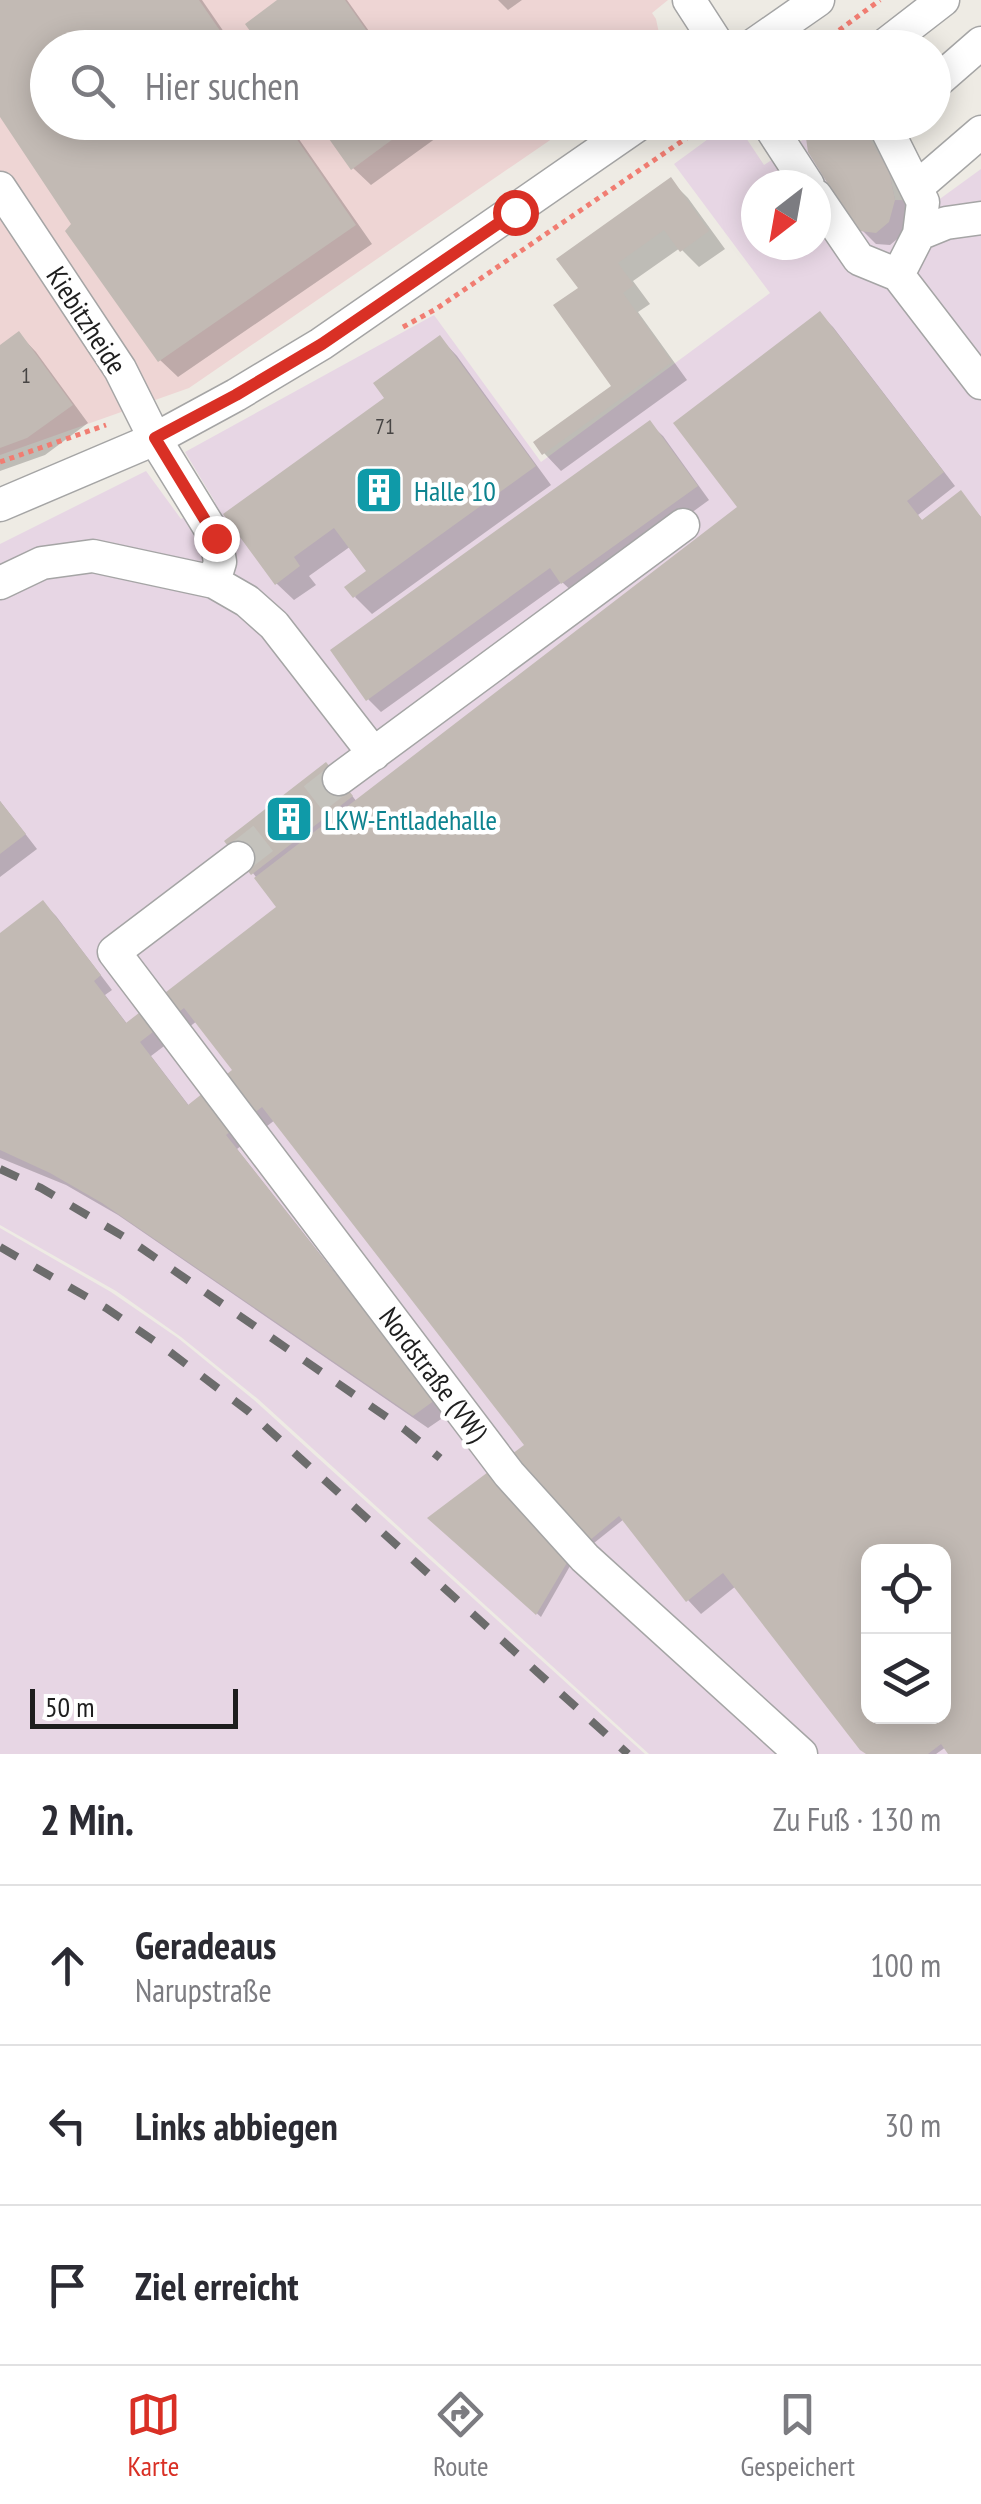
<!DOCTYPE html>
<html lang="de">
<meta charset="utf-8">
<style>
:root{--surface:#fff;--page:#f7f7f7;--text:#2b2b33;--muted:#7c7c81;--line:#e1e1e2;--accent:#d93025}
body{margin:0;font-family:"PT Sans Narrow",sans-serif;background:var(--page);color:var(--text)}
.controls{position:absolute;right:30px;bottom:30px;display:grid;overflow:hidden;border-radius:20px;box-shadow:0 5px 25px #0003}
.controls button{width:90px;height:90px;display:grid;place-items:center;padding:0;border:0;border-bottom:2px solid var(--line);background:var(--surface);color:var(--text);font:50px sans-serif}
.compass{position:absolute;left:741px;top:170px;width:90px;height:90px;border-radius:50%;background:var(--surface);box-shadow:0 5px 25px #0003;rotate:211deg}
.scale{position:absolute;left:30px;bottom:25px;width:208px;box-sizing:border-box;padding-left:10px;border:5px solid #1e1e1e;border-top:0;font-size:28px;line-height:35px;white-space:nowrap;color:#1e1e1e;-webkit-text-stroke:8px #fff;paint-order:stroke}
.stop{position:absolute;width:30px;height:30px;margin:-22px;border:8px solid #d93025;border-radius:50%;background:#fff}
.stop.end{background:#d93025;border-color:#fff;box-shadow:0 2px 10px #0008}
.list{margin:0;padding:0;list-style:none}
h2{display:flex;justify-content:space-between;align-items:center;height:130px;margin:0;padding:0 40px;font-size:42px}
h2 small{font-size:32px;font-weight:400;color:var(--muted)}
.list li{display:grid;grid-template-columns:65px 1fr auto;gap:30px;align-items:center;box-sizing:border-box;height:160px;padding:0 40px;border-top:2px solid var(--line)}
.list b{display:block;font-size:38px;white-space:nowrap}
.list p{margin:0;font-size:32px;white-space:nowrap;color:var(--muted)}
.list em{font-size:32px;font-style:normal;color:var(--muted)}
.icon{flex:none;width:55px;height:55px;fill:none;stroke:currentColor;stroke-width:2;stroke-linecap:round;stroke-linejoin:round}
.map{position:relative;flex:none;width:981px;height:1754px;overflow:hidden}
.search{position:absolute;background:var(--surface);box-shadow:0 5px 25px #0003;left:30px;right:30px;top:30px;height:110px;display:flex;align-items:center;gap:25px;box-sizing:border-box;padding:0 35px;border-radius:55px;color:var(--muted);font-size:38px}
.sheet{height:610px;background:var(--surface)}
nav{display:flex;justify-content:space-around;align-items:center;box-sizing:border-box;height:140px;border-top:2px solid var(--line);background:var(--surface);font-size:28px;color:var(--muted)}
nav a{display:grid;justify-items:center;gap:5px}
nav .on{color:var(--accent)}
.map>svg:first-child{display:block}
.commercial{fill:#eed5d4}
.industrial{fill:#e7d6e4;fill-rule:evenodd}
.shadow{fill:#0003;fill-rule:evenodd}
.building{fill:#c2bab4;fill-rule:evenodd}
.lines{fill:none;stroke-linecap:round;stroke-linejoin:round}
.minor-tunnel{stroke:#c4c2bc;stroke-width:32;stroke-dasharray:32 16;stroke-linecap:butt}
.minor-casing{stroke:#a5a5a5;stroke-width:35}
.path{stroke:#f17d72;stroke-width:5;stroke-dasharray:5 5;stroke-linecap:butt}
.minor{stroke:#fff;stroke-width:32}
.rail{stroke:#6c6c6c;stroke-width:8;stroke-dasharray:20 20;stroke-linecap:butt}
.route{stroke:#d93025;stroke-width:12}
.labels{text-anchor:middle;dominant-baseline:central;stroke-width:9;stroke-linejoin:round;paint-order:stroke}
.number-label{font-size:22px;fill:#474544}
.street-label{font-size:28px;fill:#1e1e1e;stroke:#fff}
.culture-label{font-size:28px;fill:#0d838f;stroke:#fff;text-anchor:start}
</style>
<div class="map">
<svg width="981" height="1754" viewBox="0 0 981 1754">
<rect width="100%" height="100%" fill="#eeebe4"/>
<!-- commercial -->
<path class="commercial" d="M0 0H668L652 13 656 19 660 38 658 47 48 48V122L575 123 189 388 0 455Z"/>
<!-- industrial -->
<path class="industrial" d="M730 123H736L764 165 829 123H859L889 171 895 200 937 201 981 169V1754H649L258 1399 181 1337 116 1291 0 1225V544L146 471 181 519 215 502 185 452 434 315 541 462 770 293 674 164ZM756 185H816V245H756ZM868 1552H944V1716H868Z
M0 1228 111 1292 178 1338 254 1400 645 1754H0Z"/>
<!-- shadow -->
<path class="shadow" d="M0 0H202L235 48H48V122H287L372 244 178 377 160 360 0 112Z
M282 0H347L381 48H265Z
M498 0H522L508 10Z
M320 122H436L443 133 371 185 353 168Z
M834 122H855L859 125 873 140 902 187 907 214 902 235 890 245 876 244 862 230Z
M670 180 688 198 725 249 699 267 680 248 633 281 650 304 638 312 687 380 561 471 544 453 615 387 581 288Z
M820 314 833 327 955 486 918 515 923 522 960 494 981 517V1754H951L946 1747 936 1754H867L736 1586 701 1614 688 1600 624 1519 574 1559 541 1617 434 1522 528 1445 275 1120 237 1149 447 1415 428 1428 118 1215 66 1185 0 1158V935L43 903 56 916 112 990 105 995 128 1025 280 908 228 841 339 779 357 802 741 508ZM197 1021 236 1070 190 1107 151 1056ZM868 1552H944V1716H868Z
M19 334 36 352 88 423 45 455 0 471V348Z
M440 338 457 356 551 485 372 614 355 597 369 572 351 546 309 576 316 585 294 600 276 583 387 398Z
M649 423 663 436 709 500 577 596 562 582 381 712 368 699Z
M0 801 37 849 0 877Z"/>
<!-- building -->
<path class="building" d="M0 0H199L232 48H48V122H285L356 225 158 362 65 231 71 224 0 117Z
M277 0H345L379 48H262L245 24Z
M317 122H416L351 170Z
M829 122 860 123 889 171 895 200 889 222 876 233 860 231 851 221 808 152 806 138Z
M671 177 709 231 680 252 664 230 618 263 634 285 623 293 672 362 542 455 533 442 611 386 553 305 578 288 556 259Z
M820 311 944 472 907 501 922 520 961 490 981 517V1754H948L941 1744 928 1754H866L860 1750 723 1573 686 1602 619 1516 571 1556 536 1615 427 1518 524 1445 262 1107 226 1135 435 1400 413 1416 102 1203 50 1173 0 1150V933L43 900 101 975 94 981 126 1023 276 907 254 878 737 507 673 423ZM184 1008 232 1070 188 1105 140 1042ZM868 1552H944V1716H868Z
M19 331 73 405 27 438 0 448V345Z
M440 335 536 466 353 598 344 587 366 571 334 528 294 557 300 566 275 585 223 514 384 398 373 383Z
M650 420 698 486 561 584 550 568 366 701 330 650Z
M326 762 353 796 251 875 224 841Z
M0 801 26 834 0 854Z"/>
<g class="lines">
<!-- minor-tunnel -->
<path class="minor-tunnel" d="M238 858 339 779"/>
<!-- minor casing -->
<g class="minor-casing">
<path id="minor" d="M689 0 720 48
M749 48 818 0
M881 48 943 0
M934 84 981 43
M767 122 808 185
M883 122 923 202 919 234 898 275
M0 188 120 369 155 439 216 538 220 562 214 582
M916 188 981 132
M816 196 859 259 898 275 981 383
M919 234 946 223 981 218
M0 505 155 439 236 395 321 344 642 122
M0 583 42 563 93 556 214 582 247 601 274 625 374 754
M339 779 683 525
M238 858 114 952 509 1474 585 1558 801 1754"/>
</g>
<!-- path -->
<path class="path" d="M815 48 880 0
M403 327 436 309 710 122
M0 462 106 425"/>
<!-- minor -->
<use href="#minor" class="minor"/>
<!-- rail -->
<path class="rail" d="M0 1169 41 1188 131 1241 404 1429 440 1458
M0 1247 106 1308 166 1349 248 1411 628 1754"/>
</g>
<g class="lines">
<!-- route -->
<path class="route" d="M216 538 155 438 236 395 322 344 515 212"/>
</g>
<!-- icons -->
<defs>
<g id="building-square" transform="scale(2.5)"><rect x="-9" y="-9" width="18" height="18" rx="4" fill="#0f9aa8" stroke="#fff"/><path d="M-4-6H4V6H1V3H-1V6H-4ZM-2.5-4.3h1.7v1.8h-1.7ZM.8-4.3h1.7v1.8H.8ZM-2.5-1h1.7V.8h-1.7ZM.8-1h1.7V.8H.8Z" fill="#fff"/></g>
</defs>
<g fill-rule="evenodd">
<use href="#building-square" x="379" y="490"/>
<use href="#building-square" x="289" y="819"/>
</g>
<g class="labels">
<!-- number labels -->
<g class="number-label">
<text x="26" y="375">1</text>
<text x="385" y="426">71</text>
</g>
<!-- street labels -->
<g class="street-label">
<text transform="translate(87 320) rotate(57)">Kiebitzheide</text>
<text transform="translate(434 1374) rotate(53)">Nordstraße (VW)</text>
</g>
<!-- culture labels -->
<g class="culture-label">
<text x="414" y="490">Halle 10</text>
<text x="324" y="819">LKW-Entladehalle</text>
</g>
</g>
</svg>
<div class="controls">
<button><svg class="icon" aria-label="locate" viewBox="0 0 24 24"><circle cx="12" cy="12" r="6"/><path d="M12 2v4M12 18v4M2 12h4M18 12h4"/></svg></button>
<button><svg class="icon" aria-label="layers" viewBox="0 0 24 24"><path d="M12 4l9 5-9 5-9-5zM3 14l9 5 9-5"/></svg></button>
</div>
<svg class="compass" viewBox="-18 -18 36 36"><path d="M0-13l5 13h-10z" fill="#e53935"/><path d="M0 13l5-13h-10z" fill="#7c7c81"/></svg>
<div class="scale">50 m</div>
<div class="stop" style="left:515px;top:212px"></div>
<div class="stop end" style="left:216px;top:538px"></div>
<div class="search"><svg class="icon" aria-label="search" viewBox="0 0 24 24"><circle cx="10" cy="10" r="6"/><path d="M15 15l6 6"/></svg>Hier suchen</div>
</div>
<section class="sheet">
<h2>2 Min.<small>Zu Fuß · 130 m</small></h2>
<ul class="list">
<li><svg class="icon" aria-label="ahead" viewBox="0 0 24 24"><path d="M12 20V5M6 11l6-6 6 6"/></svg><div><b>Geradeaus</b><p>Narupstraße</p></div><em>100 m</em></li>
<li><svg class="icon" aria-label="left" viewBox="0 0 24 24"><path d="M17 20v-9H6M10 6l-5 5 5 5"/></svg><div><b>Links abbiegen</b></div><em>30 m</em></li>
<li><svg class="icon" aria-label="arrive" viewBox="0 0 24 24"><path d="M6 21V4h12l-3 4 3 4H6"/></svg><div><b>Ziel erreicht</b></div></li>
</ul>
</section>
<nav>
<a class="on"><svg class="icon" aria-label="map" viewBox="0 0 24 24"><path d="M3 6l6-2 6 2 6-2v14l-6 2-6-2-6 2zM9 4v14M15 6v14"/></svg>Karte</a>
<a><svg class="icon" aria-label="directions" viewBox="0 0 24 24"><path d="M12 3l9 9-9 9-9-9zM9 14v-3h6M13 9l2 2-2 2"/></svg>Route</a>
<a><svg class="icon" aria-label="saved" viewBox="0 0 24 24"><path d="M7 4h10v16l-5-4-5 4z"/></svg>Gespeichert</a>
</nav>
